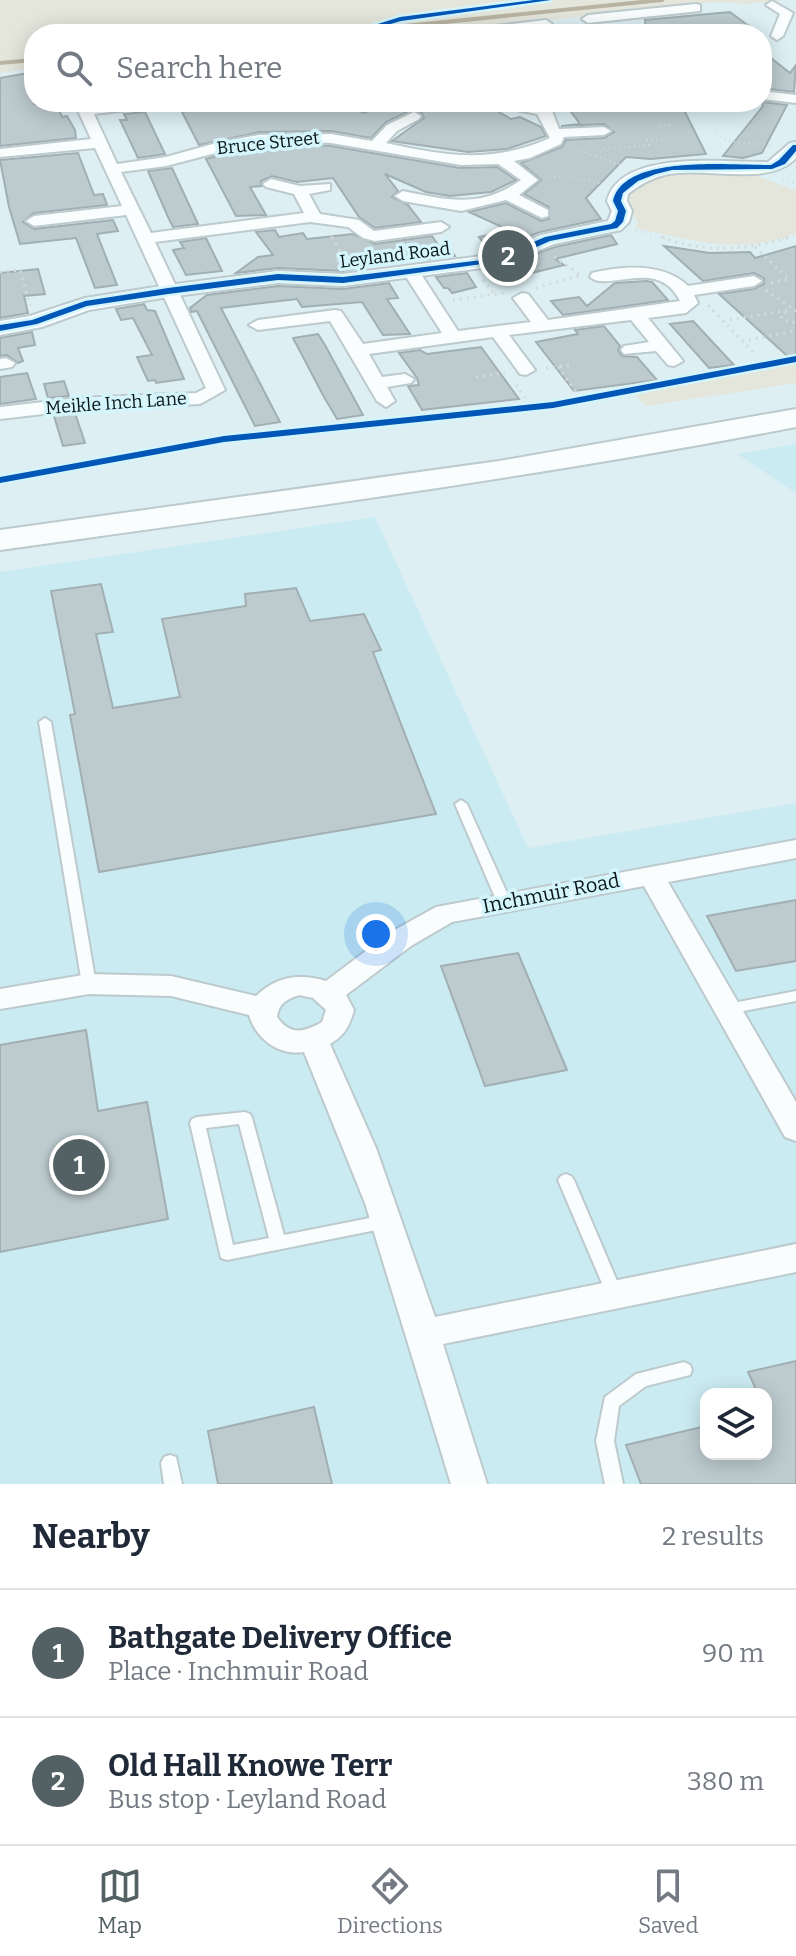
<!DOCTYPE html>
<meta charset="utf-8">
<style>
:root{--surface:#fff;--page:#f2f2f3;--text:#1f2937;--muted:#747a83;--line:#e0e1e3;--accent:#536164}
body{margin:0;font-family:Bitter,serif;background:var(--page);color:var(--text)}
.controls{position:absolute;right:24px;bottom:24px;display:grid;overflow:hidden;border-radius:16px;box-shadow:0 4px 20px #0003}
.controls button{width:72px;height:72px;display:grid;place-items:center;padding:0;border:0;border-bottom:2px solid var(--line);background:var(--surface);color:var(--text);font:40px sans-serif}
.you{position:absolute;left:376px;top:934px;width:28px;height:28px;margin:-20px;border:6px solid #fff;border-radius:50%;background:#1a73e8;box-shadow:0 0 0 12px #1a73e833}
.badge{display:grid;place-items:center;width:52px;height:52px;border-radius:50%;background:var(--accent);color:#fff;font-size:26px;font-weight:700}
.pin{position:absolute;translate:-50% -50%;border:4px solid #fff;box-shadow:0 2px 8px #0006}
.list{margin:0;padding:0;list-style:none}
h2{display:flex;justify-content:space-between;align-items:center;height:104px;margin:0;padding:0 32px;font-size:34px}
h2 small{font-size:26px;font-weight:400;color:var(--muted)}
.list li{display:grid;grid-template-columns:52px 1fr auto;gap:24px;align-items:center;box-sizing:border-box;height:128px;padding:0 32px;border-top:2px solid var(--line)}
.list b{display:block;font-size:30px;white-space:nowrap}
.list p{margin:0;font-size:26px;white-space:nowrap;color:var(--muted)}
.list em{font-size:26px;font-style:normal;color:var(--muted)}
.icon{flex:none;width:44px;height:44px;fill:none;stroke:currentColor;stroke-width:2;stroke-linecap:round;stroke-linejoin:round}
.map{position:relative;flex:none;width:796px;height:1484px;overflow:hidden}
.search{position:absolute;background:var(--surface);box-shadow:0 4px 20px #0003;left:24px;right:24px;top:24px;height:88px;display:flex;align-items:center;gap:20px;box-sizing:border-box;padding:0 28px;border-radius:32px;color:var(--muted);font-size:30px}
.sheet{height:360px;background:var(--surface)}
nav{display:flex;justify-content:space-around;align-items:center;box-sizing:border-box;height:112px;border-top:2px solid var(--line);background:var(--surface);font-size:22px;color:var(--muted)}
nav a{display:grid;justify-items:center;gap:4px}
nav .on{color:var(--accent)}
.map>svg:first-child{display:block}
.built{fill:#cbebf2;fill-rule:evenodd}
.green{fill:#e4e6dc}
.lines{fill:none;stroke-linecap:round;stroke-linejoin:round}
.stream{stroke:#b9b4a2;stroke-width:4}
.building{fill:#bdcbce;stroke:#a1afb2;stroke-width:2}
.service-casing{stroke:#bccacd;stroke-width:4}
.minor-casing{stroke:#bccacd;stroke-width:4}
.tertiary-casing{stroke:#bccacd;stroke-width:4}
.primary-casing{stroke:#bccacd;stroke-width:4}
.path-far1{stroke:#d4dadb;stroke-width:2;stroke-dasharray:1 4;stroke-linecap:butt}
.path{stroke:#d4dadb;stroke-width:3;stroke-dasharray:2 5;stroke-linecap:butt}
.service{fill:#fafdfd;fill-rule:evenodd}
.minor{fill:#fafdfd;fill-rule:evenodd}
.tertiary{fill:#fafdfd;fill-rule:evenodd}
.primary{fill:#fafdfd;fill-rule:evenodd}
.cycleway-casing{stroke:#d4f5fc;stroke-width:5}
.cycleway{fill:#0057b8;fill-rule:evenodd}
.labels{text-anchor:middle;dominant-baseline:central;stroke-width:7;stroke-linejoin:round;paint-order:stroke}
.far-street-label{font-size:18px;fill:#081517;stroke:#d4f5fc}
.street-label{font-size:20px;fill:#081517;stroke:#d4f5fc}
</style>
<div class="map">
<svg width="796" height="1484" viewBox="0 0 796 1484">
<rect width="100%" height="100%" fill="#ddeff3"/>
<!-- built -->
<path class="built" d="M796 444V493L737 454Z
M375 517 528 848 796 803V1484H0V572ZM706 1394H766V1454H706Z"/>
<!-- green -->
<path class="green" d="M0 0H784L748 4 716 2 422 34H34V68L0 73Z
M706 170 753 174 796 191V233C736 256 694 240 635 228L638 222 627 203 630 193 657 178Z
M796 361V383L646 406 633 392Z"/>
<g class="lines">
<!-- stream -->
<path class="stream" d="M395 27 662 0
M0 63 34 60"/>
</g>
<!-- building -->
<path class="building" d="M730 12 754 30 713 34H646L645 20Z
M762 51 790 73 796 65 794 92 762 88Z
M34 72V104L56 102 62 117 67 116 75 130 76 138 0 146V78Z
M236 102H281L286 109 334 102 364 113 390 102H481L511 119 520 117 541 127 546 136 507 149 468 152 392 141 424 118 422 113 413 109 386 122 371 138 331 131 259 132 199 145 180 108Z
M633 102H680L706 154 651 159 626 157 586 198 601 219 540 232 490 251 479 237 509 230 469 212 506 203 541 221 549 219V207L524 194 541 180 521 163 562 147 566 140 604 138 614 132 604 124 561 126 580 124 569 109Z
M762 102 787 105 762 153 743 158 723 156 763 106Z
M145 112 165 154 138 158 120 120H127L124 114Z
M299 144 331 146 460 168 497 167 516 180 491 192 450 196 426 192 385 174 398 191 392 197 408 205 421 222 375 228 359 217 333 178 297 182 272 176 261 181V186L250 187 266 215 236 216 206 159 240 150Z
M78 153 94 195 103 194 107 205 34 213 23 222 34 229 113 220 118 231 97 234 117 285 95 288 76 238 20 244 9 207 0 160Z
M172 168 198 224 173 227 168 217 148 171Z
M275 230 279 237 303 233 307 239 353 234 375 244 432 236 439 246 447 244 455 256 424 260 421 256 343 271 278 268 236 273 258 257 273 255 256 232Z
M611 235 617 244 555 259 564 265 511 278 502 266 555 247Z
M206 238 222 271 186 275 173 250 184 248 180 242Z
M664 246 710 253 750 252 755 258 796 246V364L719 294 754 289 764 284V278L754 273 703 281Z
M38 269 45 294 24 296 28 313 0 318V273Z
M467 273 476 287 452 293 448 288H444L436 277Z
M646 281 652 282 668 300 563 315 551 301 579 297 587 306 615 283Z
M389 283 398 298 387 299 410 334 383 335 362 302 302 307 297 299 221 308 280 422 255 426 197 311 191 312 190 308 207 295 278 286 343 289Z
M144 304 147 310 155 311 184 379 156 383 155 380 148 381 137 357 152 355 133 318 121 320 116 309Z
M693 321 734 365 709 368 670 324Z
M604 326 620 346 618 350 622 356 637 357 657 380 574 391 536 342 578 334 575 330Z
M32 332 35 345 18 348 23 361 18 363 7 355 0 356V338Z
M318 334 325 345 363 415 337 419 324 397 293 338Z
M481 347 519 399 422 410 408 386 419 385 417 378 399 353 420 350 427 354Z
M27 373 36 399 0 404V377Z
M64 381 69 396 48 398 44 384Z
M75 413 85 443 63 446 54 416Z
M101 584 113 632 96 634 113 708 180 697 162 619 246 606 245 594 296 588 310 621 364 614 381 650 373 652 436 814 99 872 70 715 75 714 51 591Z
M796 900V961L736 971 707 916Z
M518 953 567 1070 485 1086 441 966Z
M86 1030 98 1111 147 1102 168 1219 0 1252V1045Z
M796 1361V1484H641L626 1445 706 1426V1454H766V1394H758L748 1372Z
M314 1407 332 1484H218L208 1431Z"/>
<g class="lines">
<!-- service casing -->
<g class="service-casing">
<path id="service" d="M45 718 51 722 96 984 94 988H84L82 984 39 722Z
M461 800 467 804 511 902 509 905H499L497 902 455 804Z
M796 991V1001L728 1014 723 1013 721 1009 723 1005 728 1004Z
M245 1112 250 1114 252 1118 284 1235 385 1215 391 1217 393 1222 391 1227 227 1260 221 1258 190 1123 192 1119 197 1117ZM239 1124 269 1238 233 1245 206 1128Z
M566 1174 571 1176 574 1180 623 1295 621 1300 615 1302 609 1300 607 1295 558 1180 561 1176Z
M684 1362 690 1365 692 1370 690 1375 646 1386 619 1406 614 1441 623 1484H605L596 1441 605 1397 636 1374Z
M170 1455 176 1457 182 1484H164L161 1463 164 1457Z"/>
</g>
<!-- minor casing -->
<g class="minor-casing">
<path id="minor" d="M772 1 793 13 783 36 777 40 771 36 780 14 766 5Z
M696 4 700 5V11L588 23 582 19 588 15Z
M546 20 552 24 550 27 491 34 488 30 494 26Z
M762 91 796 95V103L762 99Z
M74 102H88L90 106 170 102 163 106 94 114 117 164 166 157 220 142 259 135 331 134 372 141 387 125 414 112 421 116 419 119 397 131 386 143C446 156 491 164 550 138L537 114 496 106 489 102 540 106 550 102H571L552 111 559 129 604 127 611 131 604 135 564 137 561 144 530 158 514 161 538 180 519 195 548 210V216L542 218 506 200 461 211 403 201 395 196 403 191C448 200 480 209 521 180L498 164 461 165 331 143 299 141 239 147 166 166 121 172 151 233 304 213 294 194 266 187 263 184 271 179 300 186 330 184V190L309 194 320 214 359 220 374 231 441 222 449 227 441 232 375 241 363 238 348 227 310 222 155 242 225 390 200 404 78 410 0 419V407L78 398 196 393 206 388 126 215 34 226 26 221 34 216 122 206 95 148 0 157V149L91 139Z
M411 267 417 268 458 331 531 322 513 298 522 293 528 294 548 320 680 301C658 256 608 293 590 277L592 273C623 266 663 262 688 286L754 276 762 281 754 286 694 295 698 303 686 313 648 318 683 361 674 366 668 365 656 351 624 354 621 350 624 346 649 342 631 320 509 335 535 370 526 375 520 374 493 337 369 354 382 377 405 374 414 379 411 383 387 387 395 401 386 407 377 401 330 321 258 330 249 325 258 320 335 310 341 311 363 344 442 333 403 272Z
M6 358 15 363 12 367 0 369V359Z
M796 840V858L668 882 796 1102V1141L785 1137 644 886 452 922 411 946 346 995 354 1010C349 1027 345 1035 330 1044L376 1148 435 1317 796 1244V1272L443 1344 487 1484H451L365 1203 304 1052C279 1056 256 1039 249 1015L171 996 89 994 0 1009V989L89 974 171 976 256 996C276 976 300 973 326 981L391 932 436 907ZM299 995 313 998 326 1010 322 1022C305 1032 290 1036 277 1017 279 1003 286 1000 299 995Z"/>
</g>
<!-- tertiary casing -->
<g class="tertiary-casing">
<path id="tertiary" d="M796 142V158C767 189 701 164 661 176 648 180 638 186 628 194L627 201 632 211 629 222 621 230 554 244 518 259 482 268 343 286 278 283 168 297 89 310 42 327 0 335V321L30 316 85 298 168 285 278 271 343 274 482 256 504 251 541 235 608 221 612 211 607 201C620 148 729 163 768 162L790 143Z"/>
</g>
<!-- primary casing -->
<g class="primary-casing">
<path id="primary" d="M796 409V427C532 478 266 513 0 550V530L499 461Z"/>
</g>
<!-- path-far1 -->
<path class="path-far1" d="M659 126 671 125
M716 134 731 142 770 145
M581 151 621 165
M596 155 604 149 649 145 647 140 666 139
M549 177 563 176 603 184
M783 179 796 184
M636 230 667 239
M331 236 333 239
M783 239 796 235"/>
<!-- path -->
<path class="path" d="M332 237 343 256 337 261
M662 237C703 253 748 251 789 237
M755 247 789 279 771 283
M0 272 20 270 30 306
M483 280 494 294
M536 288 581 275 554 257
M766 290 796 311
M453 300 504 293
M708 305 753 352
M786 312 781 315 782 319 796 323
M723 321 790 310
M742 341 796 331
M558 367 582 400
M546 368 574 365
M476 377 505 373
M516 385 532 407"/>
<!-- service -->
<use href="#service" class="service"/>
<!-- minor -->
<use href="#minor" class="minor"/>
<!-- tertiary -->
<use href="#tertiary" class="tertiary"/>
<!-- primary -->
<use href="#primary" class="primary"/>
<!-- cycleway casing -->
<g class="cycleway-casing">
<path id="cycleway" d="M534 0H551L401 21 356 34H346L400 17Z
M793 145H796V151L785 164 772 169 672 170 656 174 638 181 623 193 621 201 626 211 623 222 617 228 550 241 514 257 482 264 343 283 278 280 168 294 87 306 37 324 0 331V325L32 320 85 301 168 288 278 274 343 277 482 260 508 253 545 237 611 224 615 221 618 211 613 201C624 153 734 166 771 165L779 160Z
M796 356V362L553 408 224 442 0 483V477L224 436 553 402Z"/>
</g>
<!-- cycleway -->
<use href="#cycleway" class="cycleway"/>
</g>
<g class="labels">
<!-- far-street labels -->
<g class="far-street-label">
<text transform="translate(268 143) rotate(-6)">Bruce Street</text>
<text transform="translate(395 255) rotate(-7)">Leyland Road</text>
<text transform="translate(116 403) rotate(-4)">Meikle Inch Lane</text>
</g>
<!-- street labels -->
<g class="street-label">
<text transform="translate(551 893) rotate(-11)">Inchmuir Road</text>
</g>
</g>
</svg>
<div class="controls">
<button><svg class="icon" aria-label="layers" viewBox="0 0 24 24"><path d="M12 4l9 5-9 5-9-5zM3 14l9 5 9-5"/></svg></button>
</div>
<div class="you"></div>
<div class="pin badge" style="left:79px;top:1165px">1</div>
<div class="pin badge" style="left:508px;top:256px">2</div>
<div class="search"><svg class="icon" aria-label="search" viewBox="0 0 24 24"><circle cx="10" cy="10" r="6"/><path d="M15 15l6 6"/></svg>Search here</div>
</div>
<section class="sheet">
<h2>Nearby<small>2 results</small></h2>
<ul class="list">
<li><span class="badge">1</span><div><b>Bathgate Delivery Office</b><p>Place · Inchmuir Road</p></div><em>90 m</em></li>
<li><span class="badge">2</span><div><b>Old Hall Knowe Terr</b><p>Bus stop · Leyland Road</p></div><em>380 m</em></li>
</ul>
</section>
<nav>
<a class="on"><svg class="icon" aria-label="map" viewBox="0 0 24 24"><path d="M3 6l6-2 6 2 6-2v14l-6 2-6-2-6 2zM9 4v14M15 6v14"/></svg>Map</a>
<a><svg class="icon" aria-label="directions" viewBox="0 0 24 24"><path d="M12 3l9 9-9 9-9-9zM9 14v-3h6M13 9l2 2-2 2"/></svg>Directions</a>
<a><svg class="icon" aria-label="saved" viewBox="0 0 24 24"><path d="M7 4h10v16l-5-4-5 4z"/></svg>Saved</a>
</nav>
